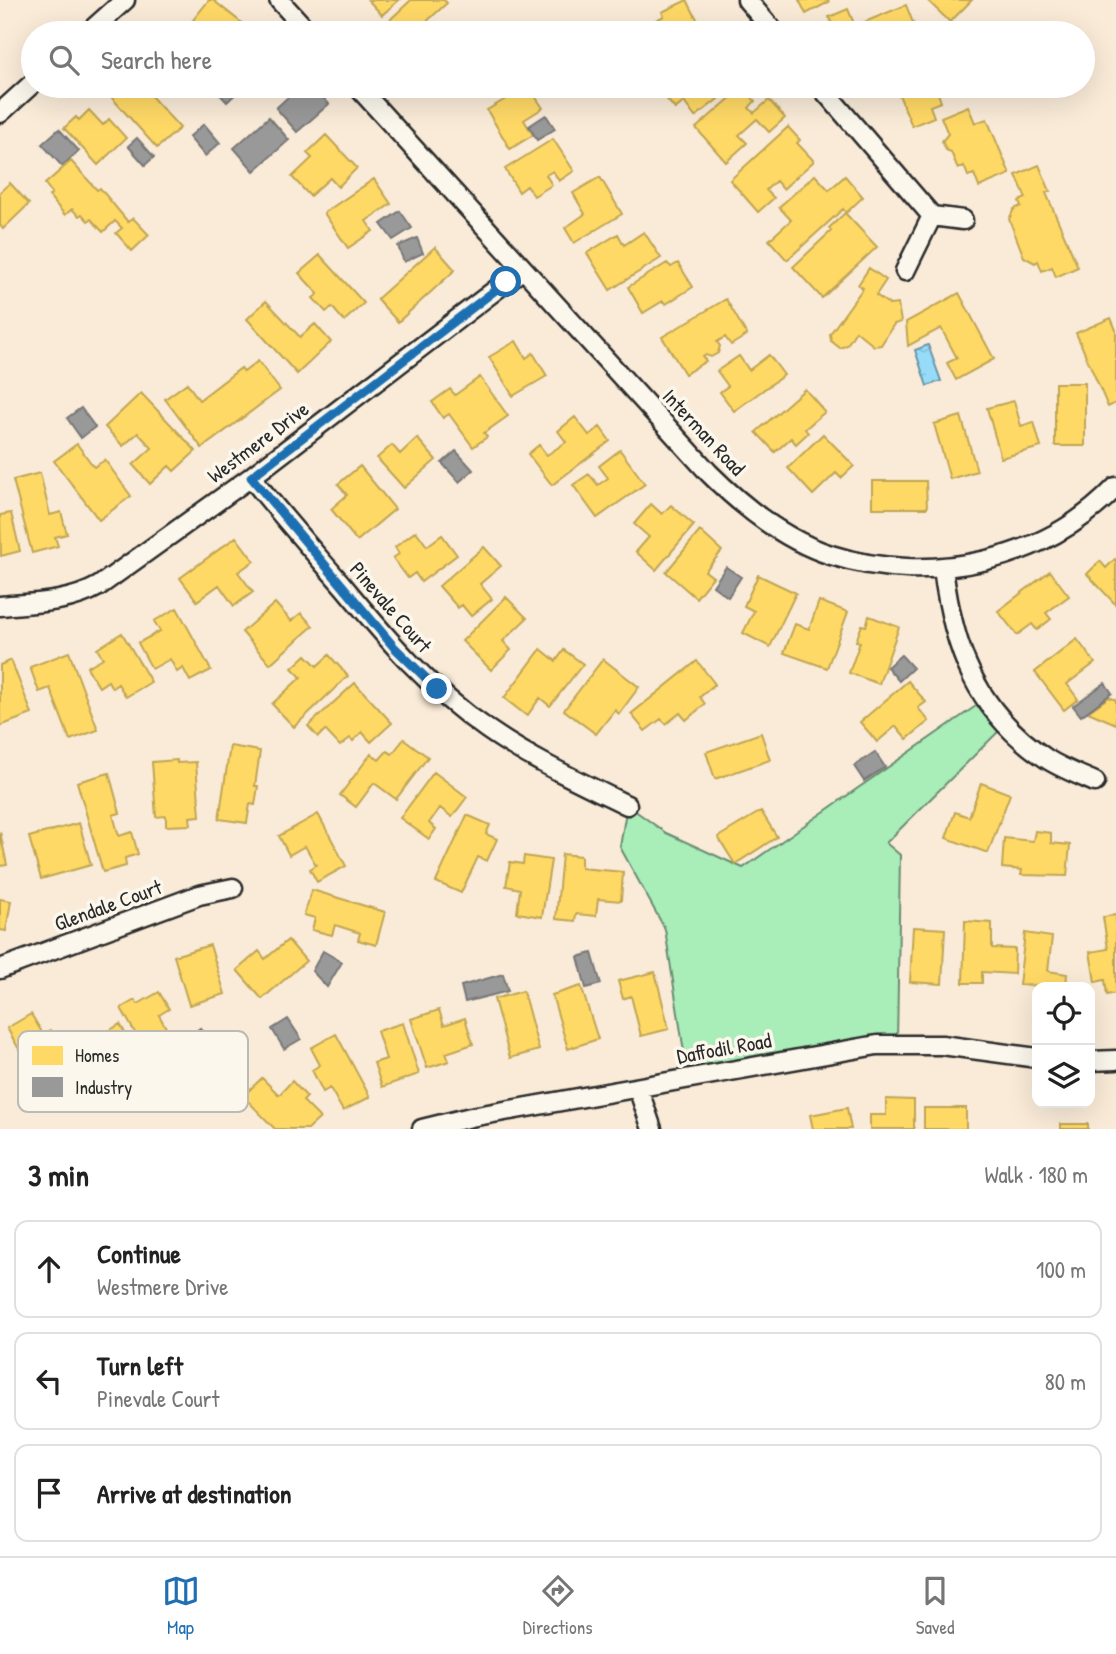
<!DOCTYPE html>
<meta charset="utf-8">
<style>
:root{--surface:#fff;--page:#f6f6f6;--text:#222;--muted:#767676;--line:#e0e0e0;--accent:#1f6fb2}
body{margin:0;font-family:"Patrick Hand",sans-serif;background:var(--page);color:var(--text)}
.controls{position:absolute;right:21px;bottom:21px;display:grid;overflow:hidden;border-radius:14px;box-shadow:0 7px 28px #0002}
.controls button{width:63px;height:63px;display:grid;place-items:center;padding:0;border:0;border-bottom:2px solid var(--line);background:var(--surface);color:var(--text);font:35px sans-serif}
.stop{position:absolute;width:21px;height:21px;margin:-16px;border:5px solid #1f6fb2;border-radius:50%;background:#fff}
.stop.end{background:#1f6fb2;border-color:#fff;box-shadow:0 2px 7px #0008}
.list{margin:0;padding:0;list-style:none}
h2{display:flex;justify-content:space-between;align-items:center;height:91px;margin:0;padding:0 28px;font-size:30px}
h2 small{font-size:23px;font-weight:400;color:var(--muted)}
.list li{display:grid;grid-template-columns:46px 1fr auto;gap:21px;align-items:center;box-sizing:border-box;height:98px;margin:0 14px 14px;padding:0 14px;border:2px solid var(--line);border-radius:14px}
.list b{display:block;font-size:26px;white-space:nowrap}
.list p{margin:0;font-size:23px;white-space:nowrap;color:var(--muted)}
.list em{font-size:23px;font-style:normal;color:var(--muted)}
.icon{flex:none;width:38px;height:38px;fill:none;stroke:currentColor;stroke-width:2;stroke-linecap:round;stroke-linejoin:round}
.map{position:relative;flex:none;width:1116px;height:1129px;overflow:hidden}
.search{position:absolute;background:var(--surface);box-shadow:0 7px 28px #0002;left:21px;right:21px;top:21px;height:77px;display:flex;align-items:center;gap:18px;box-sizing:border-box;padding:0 24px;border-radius:38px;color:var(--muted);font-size:26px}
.sheet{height:427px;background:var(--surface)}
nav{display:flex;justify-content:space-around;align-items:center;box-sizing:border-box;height:98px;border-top:2px solid var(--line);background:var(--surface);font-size:19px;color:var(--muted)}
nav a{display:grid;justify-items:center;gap:4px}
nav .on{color:var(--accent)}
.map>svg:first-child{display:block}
.green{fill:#a9edb8;stroke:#6a8c72;stroke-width:2}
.water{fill:url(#water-ripples);stroke:#6b95a7;stroke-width:2}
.homes{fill:#ffd966;stroke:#bfa554;stroke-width:2}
.industry{fill:#999;stroke:#787878;stroke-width:2}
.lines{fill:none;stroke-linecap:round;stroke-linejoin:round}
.minor-casing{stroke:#2b2b2b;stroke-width:23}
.minor{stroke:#fbf7ec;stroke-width:18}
.route{stroke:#1f6fb2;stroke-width:9}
.labels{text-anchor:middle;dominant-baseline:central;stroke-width:7;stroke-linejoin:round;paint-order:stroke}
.street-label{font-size:21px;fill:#2b2b2b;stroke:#fbf7ec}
.key{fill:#fbf7ec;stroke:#bdbab2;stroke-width:2}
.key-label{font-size:19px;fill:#2b2b2b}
</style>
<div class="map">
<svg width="1116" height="1129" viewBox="0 0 1116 1129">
<defs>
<pattern id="water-ripples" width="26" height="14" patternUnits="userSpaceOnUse" patternTransform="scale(1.75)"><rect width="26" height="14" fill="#96dcf9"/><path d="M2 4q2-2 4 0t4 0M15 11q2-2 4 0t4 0" fill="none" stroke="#81bdd6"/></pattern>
</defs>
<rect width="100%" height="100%" fill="#faebd8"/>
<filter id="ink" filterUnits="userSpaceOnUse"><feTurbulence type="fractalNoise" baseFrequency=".0143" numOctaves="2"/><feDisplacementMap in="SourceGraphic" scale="14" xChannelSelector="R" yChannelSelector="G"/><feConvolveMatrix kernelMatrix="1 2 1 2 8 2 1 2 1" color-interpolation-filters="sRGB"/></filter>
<g filter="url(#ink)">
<!-- green -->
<path class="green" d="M986 699 1006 724 886 843 900 855 897 1044 688 1078 665 929 620 847 627 805 666 833 743 868Z"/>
<!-- water -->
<path class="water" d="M928 345 941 381 927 386 915 350Z"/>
<!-- homes -->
<path class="homes" d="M209 0H213L248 28 244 33H209L193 20Z
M368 0H399L382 15Z
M411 0H444L447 3 424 24 433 33H379L377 32Z
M687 0 698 21 680 29 682 33H630L664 16 662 12Z
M799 0H828L829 2 806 14Z
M927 0H972L950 22Z
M906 5 917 33H836L829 17 848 9 855 26Z
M126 86H142L180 128 157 148 112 98Z
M528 86 543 108 524 120 533 135 510 149 487 110Z
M662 86H719L712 91 718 99 695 117 684 102 675 109 658 89Z
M888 86H947L937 90 941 102 930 106 934 117 912 126 897 90Z
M743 87 755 101 749 108 754 113 769 100 785 118 769 132 757 119 739 135 747 143 726 162 696 128Z
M968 106 975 123 987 119 1010 174 979 187 974 174 968 176 964 166 958 169 951 152 946 150 942 141 948 134 941 117Z
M89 110 103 125 109 119 126 138 98 165 64 128 76 117 79 120Z
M788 127 800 140 797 143 814 161 783 189 776 181 766 190 774 198 758 212 730 180Z
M326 135 357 168 338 187 330 178 310 196 292 177 312 158 307 153Z
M553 139 574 171 559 181 553 171 546 175 552 185 534 196 527 186 519 192 505 169Z
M71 161 97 190 100 188 128 222 133 218 149 235 132 251 116 233 122 228 115 221 103 232 91 219 88 221 82 214 79 216 72 209 65 215 49 196 52 193 45 184Z
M1039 165 1050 191 1046 193 1078 267 1056 277 1052 267 1042 271 1038 261 1035 263 1024 257 1009 219 1014 209 1021 206 1019 201 1026 198 1016 175Z
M815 175 829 190 845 176 863 197 846 213 843 209 787 260 769 240 791 220 779 207Z
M600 177 622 214 574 243 565 228 585 214 573 193Z
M374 179 391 204 366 221 373 231 348 248 324 213Z
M10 183 29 204 3 229 0 225V192Z
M845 213 877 247 822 298 793 267 831 231 829 228Z
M644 232 661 258 610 290 587 253 618 234 624 245Z
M435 247 455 270 398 322 377 299Z
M320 255 364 303 344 321 332 307 326 312 313 298 318 294 299 273Z
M667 263 671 267 678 263 693 287 666 304 663 301 643 313 628 287Z
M869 268 886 280 876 295 890 305 898 304 901 322 894 324 881 345 874 346 856 331 847 345 840 348 831 341 830 334 863 288 858 285Z
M959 293 994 359 956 380 947 363 957 358 941 328 908 346 906 322Z
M726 299 747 335 731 345 725 337 717 342 720 346 718 353 711 357 706 355 703 357 706 361 685 374 662 337Z
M266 301 300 337 315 324 331 342 297 374 247 319Z
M1111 318 1116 330V403L1108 407 1076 333Z
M516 341 526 358 533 353 547 376 513 396 489 357Z
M769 355 784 375 734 411 720 392 728 386 717 371 739 356 749 370Z
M258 361 280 390 202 448 165 399 187 383 199 400 241 368 244 372Z
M480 377 508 416 484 433 487 437 473 447 449 414 443 418 432 402 450 389 455 395Z
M1055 383H1085V446H1055Z
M805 389 825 412 805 429 808 433 796 444 791 438 775 452 756 432Z
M141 393 196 451 174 471 169 466 150 484 133 465 152 448 138 433 123 446 105 427Z
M1014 401 1021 426 1034 422 1041 447 1001 458 987 408Z
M961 416 977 471 950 479 934 424Z
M575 417 589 435 600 427 610 441 552 485 528 454 539 445 547 455 566 442 558 431Z
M823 434 854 466 841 478 836 473 813 495 788 468Z
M417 438 436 460 404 488 377 458 392 445 400 454Z
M77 444 94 467 105 460 131 496 99 520 54 461Z
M620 450 645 484 597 518 573 485 589 474 598 485 608 478 599 466Z
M360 466 395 509 357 541 331 509 347 495 338 484Z
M40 473 50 515 61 512 67 534 55 537 58 546 32 553 13 480Z
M872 481H926L927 508H872Z
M651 504 662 514 671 505 694 525 656 570 636 552 649 537 634 524Z
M11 513 20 551 1 556 0 515Z
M416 531 427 546 442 535 457 555 421 582 415 573 408 578 393 558 399 554 395 547Z
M700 531 722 551 705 571 713 577 696 598 666 572Z
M236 537 254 561 238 572 253 592 234 606 219 585 197 601 180 578Z
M484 547 501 566 480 584 492 599 471 616 462 605 458 608 439 586Z
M1115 559 1116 560V605L1087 574 1100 561 1106 568Z
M1050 571 1069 596 1046 613 1051 619 1037 630 1032 624 1017 635 998 611Z
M758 575 796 593 770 647 743 633 754 611 744 606Z
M506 597 527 618 503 641 511 650 491 670 462 641Z
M819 601 848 612 827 668 784 653 795 624 809 629Z
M275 603 291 621 301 613 313 626 270 664 242 632Z
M177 608 211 670 190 681 183 668 177 672 170 659 152 669 138 643 160 631 154 621Z
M869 616 899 627 879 684 849 673 860 642 856 641 862 625 866 626Z
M122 633 151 682 126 697 118 684 112 688 108 681 99 687 87 667 103 658 97 649Z
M1077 639 1095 663 1067 684 1078 699 1064 710 1035 672Z
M541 649 556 661 564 650 583 664 550 706 540 698 527 716 504 698Z
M69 652 98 730 70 740 50 688 39 692 30 667Z
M306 655 317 666 329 655 348 676 294 727 272 704 301 677 292 668Z
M603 659 639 687 619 714 615 710 596 734 564 710Z
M11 660 32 714 0 726V665Z
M697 661 715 684 700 697 705 704 686 720 680 713 666 724 661 719 645 731 631 714Z
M908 681 926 702 918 708 929 721 907 739 896 726 877 742 860 722Z
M355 683 392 723 371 742 362 732 353 741 350 738 340 746 325 730 318 737 308 726Z
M1109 697 1116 700V724L1088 712Z
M761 733 770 760 715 779 706 752Z
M404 739 428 757 396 799 374 783 356 807 340 795 371 754 379 760 387 751 392 754Z
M230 746 260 751 255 786H258L255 805 250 804 247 823 219 819Z
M177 760V763L196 762 200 816 190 817 191 825 166 826V816L156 817 152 762Z
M434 772 467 797 452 817 440 808 429 823 436 829 429 839 400 818Z
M109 773 120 813 113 815 119 836 132 832 138 854 125 858 126 866 103 872 77 782Z
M981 783 1010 794 988 853 946 838 955 812 969 817Z
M761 811 777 837 735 864 718 837Z
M318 814 346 866 317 882 310 869 316 865 305 846 289 855 279 836Z
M467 815 490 825 486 834 497 839 487 861 478 857 461 893 436 882Z
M79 823 91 865 41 879 29 837Z
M1035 831 1051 833V843L1070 845 1067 876 1021 875 1022 870 1002 868 1004 838 1033 841Z
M0 832 7 865 0 866Z
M562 854 581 856V868L623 872 621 901 598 899 596 916 576 914 575 921 556 919Z
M524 856 551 860 542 917 517 913 520 889 506 886 510 862 523 864Z
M312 890 385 912 376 945 358 940 360 933 335 925 332 935 312 930 315 918 304 915Z
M0 899 11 901 6 931 0 930Z
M1116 915V993L1107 995 1105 980 1095 982 1090 952 1108 949 1103 917Z
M965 921 992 923V948L1015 949 1014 974 982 972V983H963Z
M913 927 945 929 942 984 910 982Z
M1025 933 1052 937 1048 971 1067 974 1066 987 1019 985Z
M288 940 306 961 262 999 237 970 259 951 265 959Z
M210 945 225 994 189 1005 174 956Z
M655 972 669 1029 641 1036 631 996 623 999 618 981Z
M581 986 598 1039 568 1049 552 995Z
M523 991 539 1050 510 1058 494 999Z
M159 992 169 1009 159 1015 176 1046 151 1061 121 1008 135 1000 138 1004Z
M439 1010 444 1025 465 1018 473 1044 446 1053 449 1061 427 1068 411 1019Z
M31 1014 43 1034 51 1030 59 1043 50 1049 64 1072 40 1086 7 1028Z
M403 1023 419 1074 382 1087 374 1063 386 1059 377 1031Z
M120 1024 149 1075 124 1089 107 1059 87 1071 77 1053 102 1038 101 1036Z
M336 1034 370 1097 343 1111 330 1088 323 1092 312 1070 320 1065 311 1048Z
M262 1078 279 1095 292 1081 307 1097 303 1101 320 1118 308 1129H275L243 1096Z
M886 1099 914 1100V1129H870V1115H886Z
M847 1108 851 1129H813L810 1115Z
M924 1108H966V1129H924Z
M1061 1124H1088V1129H1061Z"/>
<!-- industry -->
<path class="industry" d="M212 86H242L243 87 227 102Z
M300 86H312L329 104 297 132 276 108Z
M546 115 555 129 537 140 529 126Z
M269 117 289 140 254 171 234 148Z
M204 124 220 143 205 156 189 137Z
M59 129 79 151 62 166 42 144Z
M137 138 154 157 145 165 128 146Z
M400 211 412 228 393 240 381 224Z
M417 238 423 253 404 262 398 246Z
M81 408 95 427 81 438 67 418Z
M456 451 473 470 459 482 442 463Z
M726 567 741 577 728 597 713 586Z
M901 655 913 668 899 681 887 667Z
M1105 683 1112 693 1081 716 1073 706Z
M875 752 885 767 864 781 854 766Z
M323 951 342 962 327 987 312 971Z
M592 953 601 984 586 988 578 957Z
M503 974 508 991 465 1002 461 986Z
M288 1019 301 1039 284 1049 272 1029Z
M200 1028 218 1049 202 1062 184 1041Z"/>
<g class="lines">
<!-- minor casing -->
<g class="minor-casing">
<path id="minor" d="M279 0 309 33
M747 0 775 33
M88 33 125 0
M357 86 709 473C744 508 784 540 831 555 929 586 1045 562 1116 487
M820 86 932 216
M0 113 33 83
M905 271 932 216 963 220
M251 477C281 515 313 551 344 587 387 639 430 690 487 729 530 759 580 782 627 805
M943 568C953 648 976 712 1047 759 1061 768 1079 775 1095 782
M0 606C34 603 69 603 99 586L251 477 523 269
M0 969 199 895 233 888
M1090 1061 1116 1060
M638 1088 652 1129
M422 1129 471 1117 877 1045H942L1037 1058"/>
</g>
<!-- minor -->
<use href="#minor" class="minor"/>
</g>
</g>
<g class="lines" filter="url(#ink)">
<!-- route -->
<path class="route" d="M437 689 394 647 251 477 506 282"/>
</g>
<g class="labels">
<!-- street labels -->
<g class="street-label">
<text transform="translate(704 432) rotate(47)">Interman Road</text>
<text transform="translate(258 442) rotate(-37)">Westmere Drive</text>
<text transform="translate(391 607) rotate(49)">Pinevale Court</text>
<text transform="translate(108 905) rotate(-20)">Glendale Court</text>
<text transform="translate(724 1048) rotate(-10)">Daffodil Road</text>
</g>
</g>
<!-- legend -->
<rect x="18" y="1031" width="230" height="81" rx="10" class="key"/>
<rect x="32" y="1046" width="31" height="19" fill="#ffd966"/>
<rect x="32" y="1077" width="31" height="20" fill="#999"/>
<g class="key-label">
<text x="75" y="1062">Homes</text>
<text x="75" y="1094">Industry</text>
</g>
</svg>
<div class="controls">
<button><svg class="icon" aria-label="locate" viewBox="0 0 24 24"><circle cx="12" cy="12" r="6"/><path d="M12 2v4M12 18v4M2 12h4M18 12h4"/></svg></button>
<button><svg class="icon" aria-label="layers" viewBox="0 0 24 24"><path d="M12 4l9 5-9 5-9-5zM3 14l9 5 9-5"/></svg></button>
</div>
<div class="stop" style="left:506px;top:282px"></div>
<div class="stop end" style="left:437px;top:689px"></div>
<div class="search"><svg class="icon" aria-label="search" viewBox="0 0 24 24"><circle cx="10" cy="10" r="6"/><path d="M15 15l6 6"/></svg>Search here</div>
</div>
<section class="sheet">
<h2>3 min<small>Walk · 180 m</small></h2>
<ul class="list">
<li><svg class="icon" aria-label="ahead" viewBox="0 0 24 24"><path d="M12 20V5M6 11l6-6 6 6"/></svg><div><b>Continue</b><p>Westmere Drive</p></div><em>100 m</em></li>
<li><svg class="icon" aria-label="left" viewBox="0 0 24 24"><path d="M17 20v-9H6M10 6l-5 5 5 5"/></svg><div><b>Turn left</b><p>Pinevale Court</p></div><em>80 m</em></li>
<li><svg class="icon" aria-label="arrive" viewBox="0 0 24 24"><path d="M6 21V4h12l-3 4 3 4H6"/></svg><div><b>Arrive at destination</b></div></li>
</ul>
</section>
<nav>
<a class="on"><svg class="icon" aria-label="map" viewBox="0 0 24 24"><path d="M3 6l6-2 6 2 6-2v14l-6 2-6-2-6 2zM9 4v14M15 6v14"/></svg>Map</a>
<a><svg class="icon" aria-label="directions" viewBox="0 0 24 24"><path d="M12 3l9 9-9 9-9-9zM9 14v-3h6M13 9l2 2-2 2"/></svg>Directions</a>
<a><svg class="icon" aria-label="saved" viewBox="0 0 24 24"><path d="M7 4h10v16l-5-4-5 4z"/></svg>Saved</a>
</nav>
